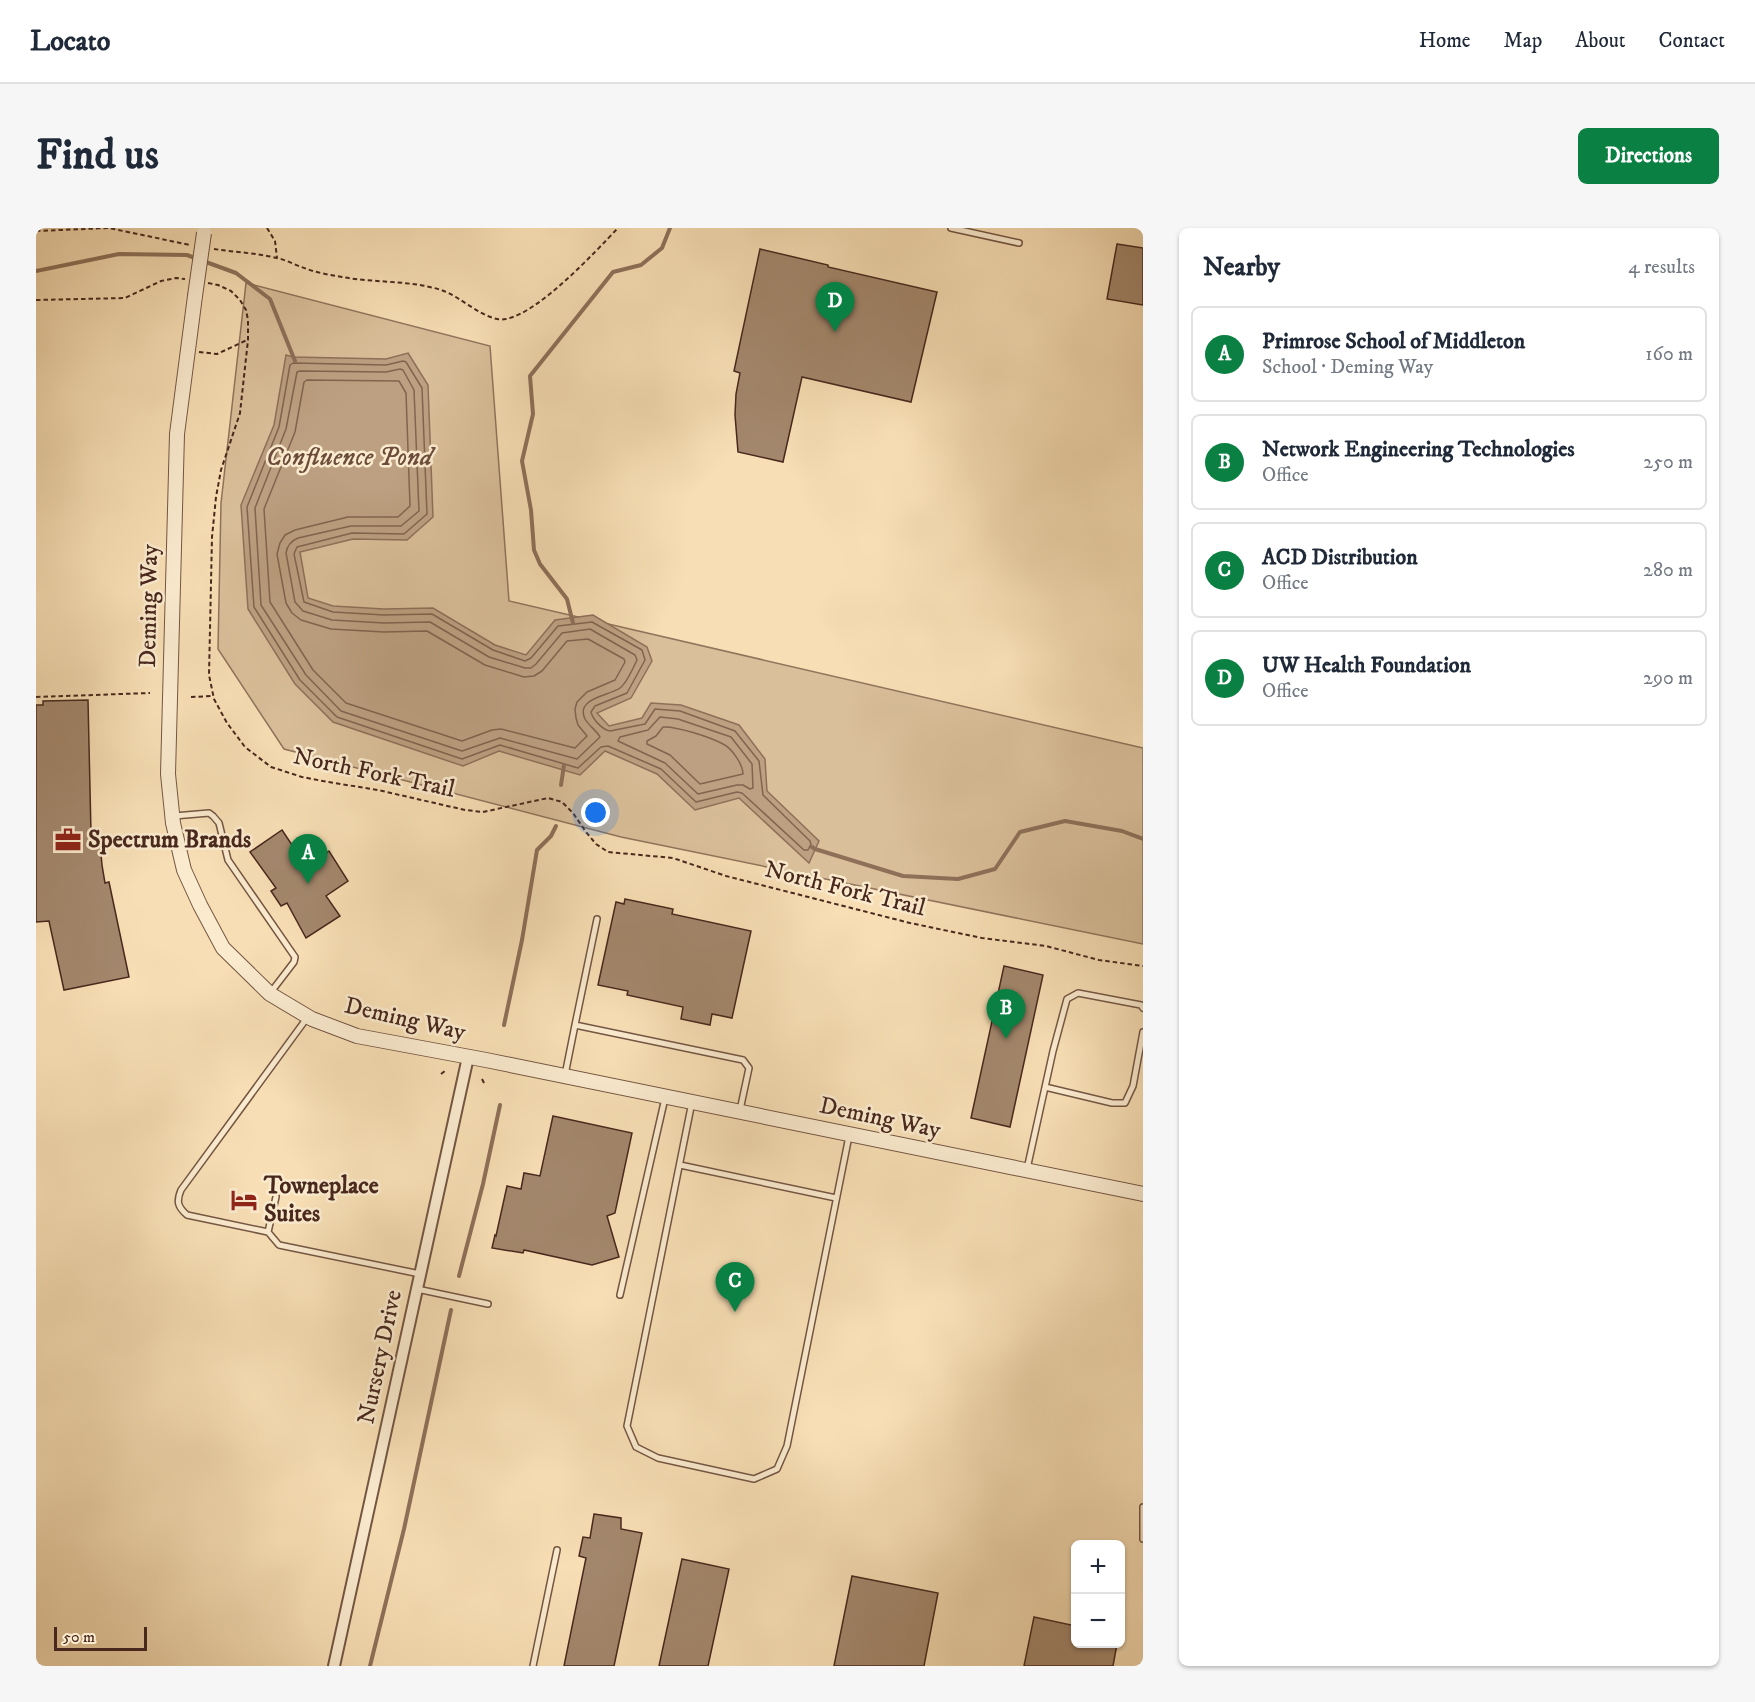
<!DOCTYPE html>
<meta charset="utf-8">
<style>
:root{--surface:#fff;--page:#f6f6f7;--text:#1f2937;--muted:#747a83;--line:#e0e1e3;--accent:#0b8043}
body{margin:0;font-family:"IM FELL DW Pica",serif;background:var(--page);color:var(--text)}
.controls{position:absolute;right:18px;bottom:18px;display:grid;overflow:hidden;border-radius:9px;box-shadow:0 2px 4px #0004}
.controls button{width:54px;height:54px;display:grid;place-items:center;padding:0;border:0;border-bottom:2px solid var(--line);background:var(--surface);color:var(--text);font:30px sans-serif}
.scale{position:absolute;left:18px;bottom:15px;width:93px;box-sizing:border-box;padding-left:6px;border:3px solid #48281d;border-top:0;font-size:16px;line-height:21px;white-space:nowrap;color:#48281d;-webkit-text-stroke:4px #faeace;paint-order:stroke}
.you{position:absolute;left:560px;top:585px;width:21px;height:21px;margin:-15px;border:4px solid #fff;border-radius:50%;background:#1a73e8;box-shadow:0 0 0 9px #1a73e833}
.badge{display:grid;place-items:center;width:39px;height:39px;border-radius:50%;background:var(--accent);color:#fff;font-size:20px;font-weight:700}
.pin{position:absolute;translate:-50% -50px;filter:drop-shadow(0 2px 3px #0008)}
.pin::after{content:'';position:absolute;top:32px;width:21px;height:18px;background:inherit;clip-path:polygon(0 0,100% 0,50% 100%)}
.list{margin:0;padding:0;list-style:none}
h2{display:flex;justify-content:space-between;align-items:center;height:78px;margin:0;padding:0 24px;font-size:26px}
h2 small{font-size:20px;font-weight:400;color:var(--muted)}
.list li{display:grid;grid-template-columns:39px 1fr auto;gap:18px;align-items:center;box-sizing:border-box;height:96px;margin:0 12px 12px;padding:0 12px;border:2px solid var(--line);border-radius:9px}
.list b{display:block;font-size:22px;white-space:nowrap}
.list p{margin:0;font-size:20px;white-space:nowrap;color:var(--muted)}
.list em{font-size:20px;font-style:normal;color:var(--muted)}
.map{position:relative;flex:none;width:1107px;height:1438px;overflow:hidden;border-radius:9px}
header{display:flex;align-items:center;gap:36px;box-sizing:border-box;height:84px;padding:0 30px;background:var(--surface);border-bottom:2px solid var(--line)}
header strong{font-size:28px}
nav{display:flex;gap:33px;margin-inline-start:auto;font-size:21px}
.intro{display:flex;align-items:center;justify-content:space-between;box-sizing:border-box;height:144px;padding:0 36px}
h1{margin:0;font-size:42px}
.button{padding:15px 27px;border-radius:9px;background:var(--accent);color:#fff;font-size:21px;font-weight:700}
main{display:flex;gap:36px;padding:0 36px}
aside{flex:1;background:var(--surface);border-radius:9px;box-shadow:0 2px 4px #0004}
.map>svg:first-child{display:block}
.green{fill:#d9bf9a;stroke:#90745c;stroke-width:1.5}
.water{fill:#bca081;stroke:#8e7059;stroke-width:1.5}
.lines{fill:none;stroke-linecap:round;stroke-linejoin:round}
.shore{stroke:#82644f;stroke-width:1.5}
.stream{stroke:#8e7059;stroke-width:4}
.building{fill:#a3876c;stroke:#48281d;stroke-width:1.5}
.service-casing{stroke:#745643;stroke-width:8}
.minor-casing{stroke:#745643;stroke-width:14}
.tertiary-casing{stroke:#745643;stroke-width:16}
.path{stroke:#48281d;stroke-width:2;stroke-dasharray:4.5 3;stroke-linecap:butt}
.service{stroke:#faeace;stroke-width:5}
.minor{stroke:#faeace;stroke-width:10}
.tertiary{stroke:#faeace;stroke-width:14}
.tertiary-bridge-casing{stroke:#745643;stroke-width:16;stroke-linecap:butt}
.tertiary-bridge{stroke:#faeace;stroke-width:14}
.labels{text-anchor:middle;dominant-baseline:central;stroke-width:5;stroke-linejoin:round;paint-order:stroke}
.street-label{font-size:24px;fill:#48281d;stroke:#faeace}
.poi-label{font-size:24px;font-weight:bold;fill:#48281d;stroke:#faeace;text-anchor:start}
.water-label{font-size:26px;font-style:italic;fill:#6b4c3b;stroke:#faeace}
</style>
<header>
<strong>Locato</strong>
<nav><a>Home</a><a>Map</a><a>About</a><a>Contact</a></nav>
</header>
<div class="intro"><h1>Find us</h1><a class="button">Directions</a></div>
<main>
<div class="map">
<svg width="1107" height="1438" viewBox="0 0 1107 1438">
<rect width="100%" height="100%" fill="#f7deb4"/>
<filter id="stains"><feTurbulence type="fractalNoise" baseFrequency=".00333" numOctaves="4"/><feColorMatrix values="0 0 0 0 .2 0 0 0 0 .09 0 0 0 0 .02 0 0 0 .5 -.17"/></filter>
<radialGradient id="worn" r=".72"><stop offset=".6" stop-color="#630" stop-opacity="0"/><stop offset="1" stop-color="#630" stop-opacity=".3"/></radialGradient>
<!-- green -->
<path class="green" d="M210 55 454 118 473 373 1107 520V716L585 609 248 521 182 421 185 275Z"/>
<!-- water -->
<path class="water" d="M372 125 392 157 397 289 371 312 317 311 264 324 272 370 297 378 348 381 397 380 459 417 490 427 519 392 557 387 611 419 616 433 595 470 561 485 573 498 606 490 615 475 645 477 703 497 729 531 731 563 783 613 773 635 703 570 659 582 621 546 569 523 544 547 463 523 427 538 297 494 259 456 212 381 205 277 238 197 250 127 257 129 350 131Z"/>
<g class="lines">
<!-- shore -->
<path class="shore" d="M367 133 370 134 386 160 391 286 368 306 316 305 261 319 258 326 268 374 297 384 348 387 396 386 457 422 489 433 495 430 522 398 556 394 606 422 609 432 591 465 559 478 555 484C557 492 567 502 574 503L609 496 619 481 644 483 699 503 723 533 727 567 774 613 775 616 772 622H768L706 565 701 564 660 574 625 541 572 518 565 519 542 540 464 517 426 531 301 489 264 452 218 379 211 279 243 199 254 137 257 135 350 137Z
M364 141 367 142 378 162 383 283 365 298H315L262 310C255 313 251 318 250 325L259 374 267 383 296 392 348 395 394 394 453 429 489 440H495L500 436 526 405 554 401 599 427 601 432C597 440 591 455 584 460 573 468 539 470 549 491 553 498 561 503 564 509L541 531 464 510 426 523 305 483 270 447 225 377 219 280 250 201 261 144 264 143 350 144Z
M271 152 363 153 370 165 374 278 362 289H312L259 302 249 307 244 315 241 326 250 375 256 385 265 392 295 401 348 404 391 403 449 437 488 449 498 448 506 443 531 413 552 411 588 431 589 434 579 452 551 464 541 474 539 481 540 490 542 497 551 508 539 520 465 501 456 502 426 513 310 475 277 442 234 374 228 281 259 204 268 154Z
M624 489 642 491 695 509 716 536 717 560 714 561 707 557H701L662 566 629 535 582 513 584 509 612 502Z
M627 499C640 498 674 509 687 516 696 520 707 537 707 546L664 556 634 527 611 516V513L620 508Z"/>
<!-- stream -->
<path class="stream" d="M0 43 83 26 151 27 200 45 234 71 259 133
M537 395 531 371 504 336 498 322 495 282 486 233 497 186 494 148 577 44 605 37 626 20 634 0
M525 557 528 537
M776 619 779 621 867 648 922 651 959 641 984 604 1029 593 1086 603 1107 611
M468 797 486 712 501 622 515 608 520 598
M423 1048 447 956 464 877
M334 1438 368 1301 415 1082"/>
</g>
<!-- building -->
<path class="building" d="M1081 16 1107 20V77L1071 71Z
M724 21 792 37V39L901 64 875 174 766 149 747 234 702 224 699 187 700 166 704 145 698 143Z
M52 472 55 605H63L66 637 69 655 73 654 93 749 28 762 13 693 0 694V477H7V473Z
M246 602 258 620 270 613 277 623 281 621 286 628 293 623 312 653 290 668 304 688 270 710 251 675 245 678 235 663 240 660 214 624Z
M589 671 637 681 636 686 715 703 696 790 676 786 674 797 645 791 647 779 591 767 592 763 562 757 580 674 588 676Z
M968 738 1007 747 974 899 935 890Z
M517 888 596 905 579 985 571 988 583 1029 556 1037 488 1022 487 1025 456 1020 459 1007 460 1008 471 958 485 961 488 945 504 948Z
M558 1286 585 1290V1301L606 1305 578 1438H528L550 1330 543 1328 547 1309 554 1310Z
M646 1331 693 1341 672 1438H623Z
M816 1348 902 1365 888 1438H798Z
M998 1389 1040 1398V1416H1081L1077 1438H988Z"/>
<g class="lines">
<!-- service casing -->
<g class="service-casing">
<path id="service" d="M915 0 983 15
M138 588 173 585 177 588 183 595 192 632 259 729 258 734 235 764
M561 691 539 797 707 832 713 840 704 882
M271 790 145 962C140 974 142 979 151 987L232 1004 243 1017 384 1046
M529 847 539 797
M1009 859 1076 875H1089L1097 858 1107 804
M656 874 591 1198 600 1219 622 1230 718 1251 741 1241 751 1218 813 908
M644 937 800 970
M991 941 1017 823 1031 771 1042 765 1105 777 1107 780
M232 1004 240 969
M381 1061 452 1076
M584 1067 629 870
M1107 1279V1311
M497 1438 521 1322"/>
</g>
<!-- minor casing -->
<g class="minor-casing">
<path id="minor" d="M298 1438 432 829"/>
</g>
<!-- tertiary casing -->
<g class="tertiary-casing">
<path id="tertiary" d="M159 68 141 206 132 546 137 595 148 642 164 677 187 720 234 766 276 791 321 808 450 832 1107 966"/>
</g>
<!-- path -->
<path class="path" d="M231 0 239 13 241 30
M0 3 73 0 154 17
M178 21C198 24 220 25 241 30 251 32 261 38 271 41 282 45 294 47 306 49 338 55 374 52 405 62 425 68 450 95 470 91 504 84 558 25 582 0
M172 55 182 57 195 63 204 72 210 82 212 92V112L204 185 185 242 180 269 176 309 173 447 178 471 191 495 209 519 235 539 266 549 292 554 342 562 429 582 447 584 512 570 526 574 537 585 550 604 560 616 572 624 637 630 690 648 874 695 946 710 1010 718 1063 732 1107 738
M0 72 89 70 125 53 140 50 149 51
M163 124 181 126 211 112
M0 469 114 465
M155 469 176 468
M405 846 409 843
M446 851 448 855"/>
<!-- service -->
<use href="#service" class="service"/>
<!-- minor -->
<use href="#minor" class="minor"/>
<!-- tertiary -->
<use href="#tertiary" class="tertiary"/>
<!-- tertiary-bridge casing -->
<g class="tertiary-bridge-casing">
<path id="tertiary-bridge" d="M159 68 168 5"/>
</g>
<!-- tertiary-bridge -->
<use href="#tertiary-bridge" class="tertiary-bridge"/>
</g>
<!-- icons -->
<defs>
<g id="office-bare" transform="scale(2.07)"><path d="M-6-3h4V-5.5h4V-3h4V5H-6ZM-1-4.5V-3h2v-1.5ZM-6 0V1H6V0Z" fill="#8f2418" stroke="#faeace" stroke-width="2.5" paint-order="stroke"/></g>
<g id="hotel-bare" transform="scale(2.07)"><path d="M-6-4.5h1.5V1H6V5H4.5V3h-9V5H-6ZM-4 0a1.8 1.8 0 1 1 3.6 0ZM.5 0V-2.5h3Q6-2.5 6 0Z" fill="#8f2418" stroke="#faeace" stroke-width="2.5" paint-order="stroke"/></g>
</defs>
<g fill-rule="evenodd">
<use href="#office-bare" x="32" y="612"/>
<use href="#hotel-bare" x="208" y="972"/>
</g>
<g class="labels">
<!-- street labels -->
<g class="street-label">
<text transform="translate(113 378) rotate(-89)">Deming Way</text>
<text transform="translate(338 545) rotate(12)">North Fork Trail</text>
<text transform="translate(809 661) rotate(14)">North Fork Trail</text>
<text transform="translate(369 791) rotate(13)">Deming Way</text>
<text transform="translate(844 890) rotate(12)">Deming Way</text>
<text transform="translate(344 1129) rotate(-78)">Nursery Drive</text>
</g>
<!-- poi labels -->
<g class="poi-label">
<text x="52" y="612">Spectrum Brands</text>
<text x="228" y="958">Towneplace<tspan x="228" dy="28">Suites</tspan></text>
</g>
<!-- water labels -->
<g class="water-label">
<text x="313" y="229">Confluence Pond</text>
</g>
</g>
<rect width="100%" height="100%" filter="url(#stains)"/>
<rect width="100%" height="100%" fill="url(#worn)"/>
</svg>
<div class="controls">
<button>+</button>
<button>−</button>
</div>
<div class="scale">50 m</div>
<div class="you"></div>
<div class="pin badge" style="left:272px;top:656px">A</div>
<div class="pin badge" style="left:970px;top:811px">B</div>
<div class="pin badge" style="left:699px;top:1084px">C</div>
<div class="pin badge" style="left:799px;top:104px">D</div>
</div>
<aside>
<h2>Nearby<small>4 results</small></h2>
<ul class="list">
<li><span class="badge">A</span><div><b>Primrose School of Middleton</b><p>School · Deming Way</p></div><em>160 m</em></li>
<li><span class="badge">B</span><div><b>Network Engineering Technologies</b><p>Office</p></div><em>250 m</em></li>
<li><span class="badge">C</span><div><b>ACD Distribution</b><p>Office</p></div><em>280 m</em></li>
<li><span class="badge">D</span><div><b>UW Health Foundation</b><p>Office</p></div><em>290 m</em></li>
</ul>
</aside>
</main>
